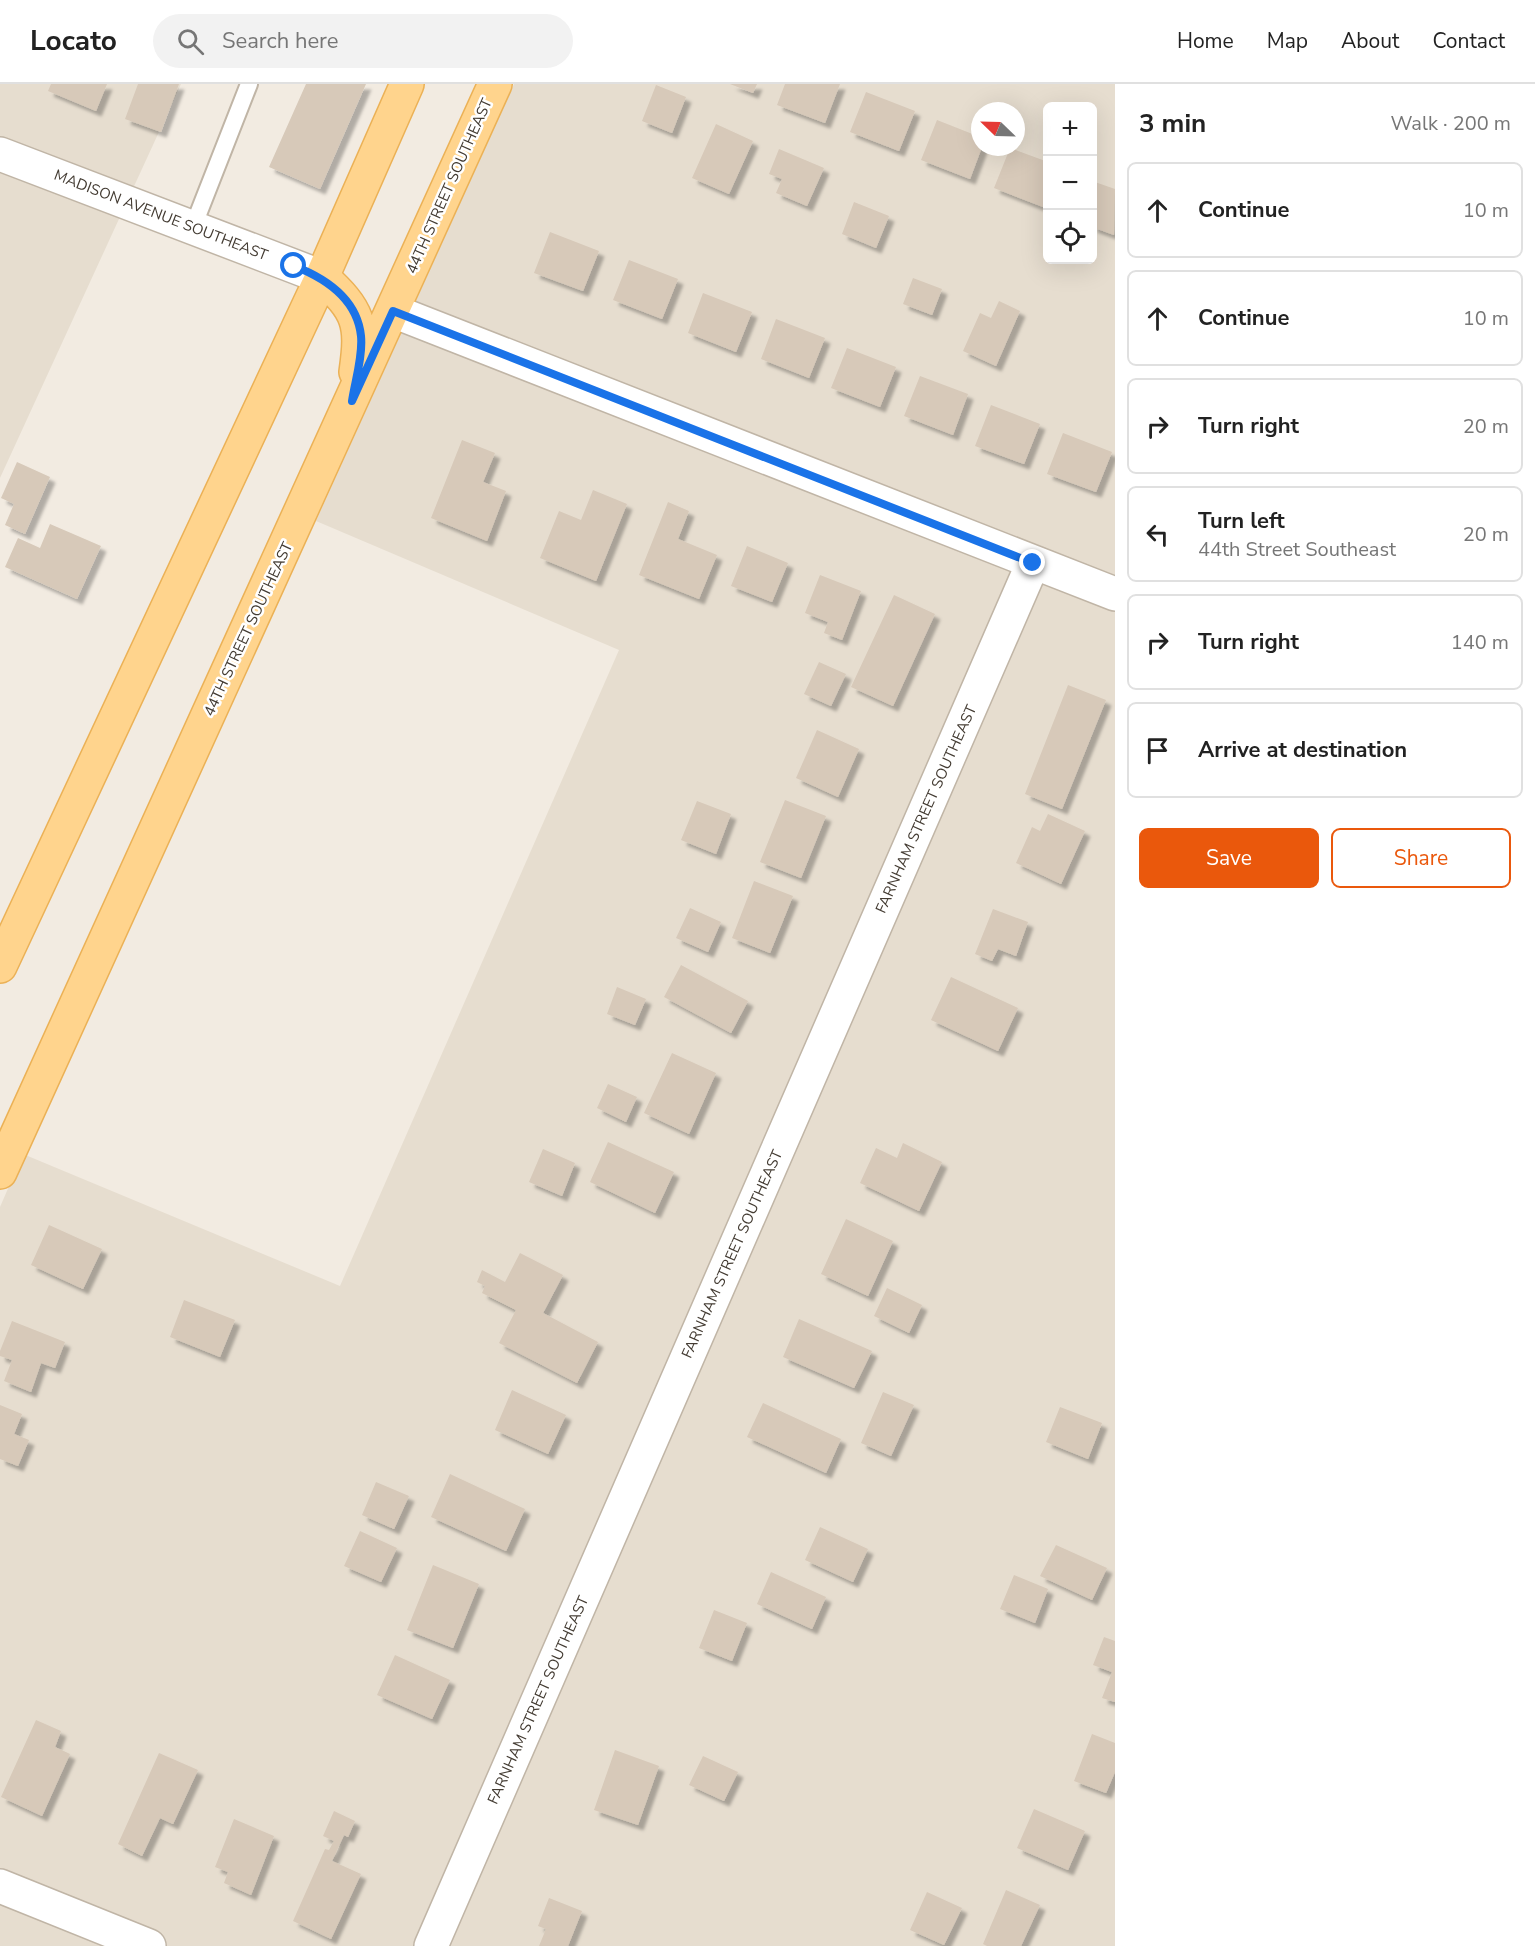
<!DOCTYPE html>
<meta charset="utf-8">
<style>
:root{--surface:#fff;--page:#f2f2f2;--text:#222;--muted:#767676;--line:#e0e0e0;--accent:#ea580c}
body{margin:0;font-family:"Nunito Sans",sans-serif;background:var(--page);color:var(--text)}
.controls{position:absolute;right:18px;top:18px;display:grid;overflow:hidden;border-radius:9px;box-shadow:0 6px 24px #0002}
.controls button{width:54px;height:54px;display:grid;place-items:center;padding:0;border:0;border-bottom:2px solid var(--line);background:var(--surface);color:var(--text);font:30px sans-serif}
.compass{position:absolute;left:971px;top:18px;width:54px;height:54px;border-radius:50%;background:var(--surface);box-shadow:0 6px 24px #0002;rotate:293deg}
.stop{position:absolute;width:18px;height:18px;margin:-14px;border:4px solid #1a73e8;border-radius:50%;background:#fff}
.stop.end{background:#1a73e8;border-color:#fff;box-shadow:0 2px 6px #0008}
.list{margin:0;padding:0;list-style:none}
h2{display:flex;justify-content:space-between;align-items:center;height:78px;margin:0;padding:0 24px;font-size:26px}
h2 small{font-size:20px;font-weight:400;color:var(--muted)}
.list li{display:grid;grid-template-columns:39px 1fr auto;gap:18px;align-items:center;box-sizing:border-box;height:96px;margin:0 12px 12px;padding:0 12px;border:2px solid var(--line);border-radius:9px}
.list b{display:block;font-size:22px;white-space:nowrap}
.list p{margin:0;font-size:20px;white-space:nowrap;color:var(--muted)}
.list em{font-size:20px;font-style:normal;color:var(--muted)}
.actions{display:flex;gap:12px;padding:18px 24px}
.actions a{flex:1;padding:14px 0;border:2px solid var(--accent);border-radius:9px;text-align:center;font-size:21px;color:var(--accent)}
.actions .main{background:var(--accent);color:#fff}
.icon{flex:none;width:33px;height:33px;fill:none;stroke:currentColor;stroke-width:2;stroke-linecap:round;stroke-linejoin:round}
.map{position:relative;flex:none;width:1115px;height:1862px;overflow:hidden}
header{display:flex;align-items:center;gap:36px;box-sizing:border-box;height:84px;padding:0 30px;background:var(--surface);border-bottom:2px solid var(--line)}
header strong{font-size:28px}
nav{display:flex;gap:33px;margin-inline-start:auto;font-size:21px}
.search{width:420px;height:54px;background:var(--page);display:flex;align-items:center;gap:15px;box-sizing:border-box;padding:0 21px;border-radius:33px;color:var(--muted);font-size:22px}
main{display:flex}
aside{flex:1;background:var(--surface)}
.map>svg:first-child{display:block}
.residential{fill:#e6ddcf;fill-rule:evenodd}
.building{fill:#d7c9b9;filter:url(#shadow)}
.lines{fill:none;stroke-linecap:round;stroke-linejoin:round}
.service-casing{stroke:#c0b5a6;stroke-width:20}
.minor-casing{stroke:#c0b5a6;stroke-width:36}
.primary-casing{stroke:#ebb156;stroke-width:36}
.service{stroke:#fff;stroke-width:16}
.minor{stroke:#fff;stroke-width:33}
.primary{stroke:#ffd48d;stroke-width:33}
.route{stroke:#1a73e8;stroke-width:8}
.labels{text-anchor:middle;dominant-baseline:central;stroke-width:5;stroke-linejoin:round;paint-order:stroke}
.street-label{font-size:15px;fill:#433b32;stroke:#fff}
</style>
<header>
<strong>Locato</strong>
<div class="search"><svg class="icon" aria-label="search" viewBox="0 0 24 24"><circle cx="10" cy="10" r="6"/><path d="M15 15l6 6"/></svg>Search here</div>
<nav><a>Home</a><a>Map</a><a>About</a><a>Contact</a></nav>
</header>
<main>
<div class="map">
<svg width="1115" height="1862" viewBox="0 0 1115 1862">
<defs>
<filter id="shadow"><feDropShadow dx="5.5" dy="5.5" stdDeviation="1.5" flood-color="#0004"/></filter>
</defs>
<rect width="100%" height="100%" fill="#f2ebe1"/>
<!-- residential -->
<path class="residential" d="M0 0H181L0 394Z
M514 0H1115V1862H0V1123L23 1070 340 1202 619 566 316 437ZM1048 22H1092V176H1048ZM980 27H1016V63H980Z"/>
<!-- building -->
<path class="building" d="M51 0H107L96 27 48 7Z
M138 0H179L161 48 125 35Z
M306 0H366L320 105 269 83Z
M730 0H757L753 9Z
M785 0H840L825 39 777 21Z
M656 1 686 13 672 49 642 37Z
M866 8 915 27 899 67 850 48Z
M937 36 980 53 982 63 970 95 921 76Z
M716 40 753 57 729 110 692 94Z
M1010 64 1048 78V111L1043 123 994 104Z
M779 65 824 84 807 122 776 109 782 95 769 90Z
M1092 97 1115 105 1114 151 1092 143Z
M854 118 889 132 876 164 842 150Z
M550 148 599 167 583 207 534 189Z
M629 176 678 195 662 235 613 216Z
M913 194 942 205 932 231 903 220Z
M703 209 752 228 736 268 688 249Z
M999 217 1020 227 996 282 963 267 980 229 991 234Z
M776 235 825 254 809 294 761 275Z
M847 264 896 283 880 323 831 304Z
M920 292 968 310 953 351 904 332Z
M991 321 1040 340 1024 380 975 362Z
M1063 349 1112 368 1096 408 1047 390Z
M462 356 495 369 483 398 506 407 487 457 431 434Z
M17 378 50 393 25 450 5 441 14 420 1 414Z
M593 406 627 420 596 497 540 474 559 427 581 436Z
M668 418 689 427 678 455 717 471 699 515 639 491Z
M50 440 101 462 77 515 5 483 18 454 40 464Z
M747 462 788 479 772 518 731 502Z
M820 491 861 507 842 556 824 549 828 538 805 529Z
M894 511 935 530 893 622 851 603Z
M819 578 846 590 831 622 804 610Z
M1068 601 1106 616 1062 725 1025 710Z
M817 646 859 665 838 713 796 694Z
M785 716 826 732 801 794 760 778Z
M697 717 731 730 716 770 681 756Z
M1048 730 1085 747 1061 800 1016 779 1032 743 1040 747Z
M754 797 793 812 770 869 732 854Z
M690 824 721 838 708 868 676 854Z
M993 825 1028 838 1016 872 998 865 992 877 975 870Z
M681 881 748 917 731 949 664 913Z
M951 893 1018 924 998 967 931 936Z
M617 903 646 915 635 941 607 930Z
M672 969 716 989 689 1050 644 1029Z
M608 1000 637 1013 626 1038 597 1024Z
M608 1058 674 1088 655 1129 590 1098Z
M903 1059 942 1078 919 1127 860 1099 876 1064 897 1074Z
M543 1065 575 1079 562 1112 529 1098Z
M846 1135 893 1157 868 1212 821 1190Z
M49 1141 102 1165 83 1205 31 1181Z
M520 1169 563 1191 543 1229 598 1258 577 1299 499 1259 516 1226 482 1209 485 1202 477 1198 482 1186 505 1198Z
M887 1204 922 1221 909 1249 874 1232Z
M184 1216 235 1236 220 1273 170 1253Z
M799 1235 872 1267 854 1304 783 1273Z
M12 1237 65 1258 55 1284 41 1279 31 1308 4 1297 12 1276 0 1272V1267Z
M512 1306 566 1331 548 1370 495 1346Z
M883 1308 914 1321 891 1372 861 1359Z
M763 1319 841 1355 826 1389 747 1353Z
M0 1321 22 1330 14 1350 29 1356 18 1382 0 1375Z
M1060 1323 1102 1339 1088 1375 1046 1358Z
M450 1390 525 1425 506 1467 431 1433Z
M376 1398 409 1412 394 1445 362 1431Z
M820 1443 868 1465 853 1498 805 1476Z
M360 1447 397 1464 381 1498 344 1482Z
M1056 1461 1107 1484 1092 1516 1040 1492Z
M433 1481 479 1500 453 1564 407 1546Z
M771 1488 826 1513 812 1545 757 1520Z
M1014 1491 1048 1505 1035 1539 1000 1525Z
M714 1526 747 1539 732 1577 699 1564Z
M1104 1553 1115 1557V1618L1102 1614 1112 1588 1093 1581Z
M395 1571 450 1596 432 1635 377 1611Z
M36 1636 61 1647 55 1663 70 1670 42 1732 1 1713Z
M1092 1650 1115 1659V1688L1106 1709 1074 1697Z
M615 1666 659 1682 638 1741 594 1726Z
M159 1669 198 1686 173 1740 160 1734 142 1772 118 1760Z
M703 1672 738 1688 724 1717 689 1701Z
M1034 1725 1085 1747 1068 1786 1017 1764Z
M334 1727 355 1737 348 1753 344 1751 332 1777 361 1790 331 1855 293 1837 325 1765 329 1766 334 1757 323 1752Z
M234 1735 274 1752 251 1811 224 1799 228 1788 215 1783Z
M1006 1806 1040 1821 1021 1862H987L983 1860Z
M927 1808 962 1824 944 1861 910 1846Z
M549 1814 582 1827 568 1862H539L546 1845 538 1842Z"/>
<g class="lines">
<!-- service casing -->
<g class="service-casing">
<path id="service" d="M193 143 249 0"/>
</g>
<!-- minor casing -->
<g class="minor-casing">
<path id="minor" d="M0 70 322 193
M393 227 1115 510
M0 1802 149 1862
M431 1862 1033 479"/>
</g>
<!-- primary casing -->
<g class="primary-casing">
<path id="primary" d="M322 193C359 227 363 239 356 288
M0 882 322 193 407 0
M0 1088 495 0"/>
</g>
<!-- service -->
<use href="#service" class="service"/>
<!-- minor -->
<use href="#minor" class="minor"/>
<!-- primary -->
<use href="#primary" class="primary"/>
</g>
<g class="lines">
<!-- route -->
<path class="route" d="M294 182C325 194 357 214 361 252 363 272 355 297 352 317L393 227 1033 479"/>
</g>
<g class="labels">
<!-- street labels -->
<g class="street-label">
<text transform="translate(449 102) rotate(-66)">44TH STREET SOUTHEAST</text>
<text transform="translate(161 131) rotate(21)">MADISON AVENUE SOUTHEAST</text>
<text transform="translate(248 545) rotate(-65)">44TH STREET SOUTHEAST</text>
<text transform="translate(926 725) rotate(-66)">FARNHAM STREET SOUTHEAST</text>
<text transform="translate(732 1170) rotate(-66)">FARNHAM STREET SOUTHEAST</text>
<text transform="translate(538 1616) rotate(-66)">FARNHAM STREET SOUTHEAST</text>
</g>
</g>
</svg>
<div class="controls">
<button>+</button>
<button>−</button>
<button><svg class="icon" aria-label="locate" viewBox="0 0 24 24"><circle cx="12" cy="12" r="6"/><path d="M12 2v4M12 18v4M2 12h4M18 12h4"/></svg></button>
</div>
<svg class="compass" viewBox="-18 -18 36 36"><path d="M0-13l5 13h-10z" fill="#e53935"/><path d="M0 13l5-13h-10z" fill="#767676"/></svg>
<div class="stop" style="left:294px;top:182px"></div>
<div class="stop end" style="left:1033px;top:479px"></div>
</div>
<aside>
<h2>3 min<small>Walk · 200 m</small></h2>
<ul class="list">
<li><svg class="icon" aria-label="ahead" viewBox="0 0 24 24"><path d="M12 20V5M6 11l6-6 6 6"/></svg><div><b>Continue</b></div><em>10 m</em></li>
<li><svg class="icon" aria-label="ahead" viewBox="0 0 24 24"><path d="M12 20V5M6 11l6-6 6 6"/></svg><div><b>Continue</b></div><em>10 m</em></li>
<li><svg class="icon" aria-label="right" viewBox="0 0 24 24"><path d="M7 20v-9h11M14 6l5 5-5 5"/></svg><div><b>Turn right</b></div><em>20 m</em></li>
<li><svg class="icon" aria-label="left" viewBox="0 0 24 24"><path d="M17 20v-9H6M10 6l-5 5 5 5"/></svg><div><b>Turn left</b><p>44th Street Southeast</p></div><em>20 m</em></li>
<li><svg class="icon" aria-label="right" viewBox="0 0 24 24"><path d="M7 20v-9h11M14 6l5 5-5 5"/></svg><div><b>Turn right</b></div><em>140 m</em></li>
<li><svg class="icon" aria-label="arrive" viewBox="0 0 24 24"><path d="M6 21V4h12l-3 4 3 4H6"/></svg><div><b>Arrive at destination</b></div></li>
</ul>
<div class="actions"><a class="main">Save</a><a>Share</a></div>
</aside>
</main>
